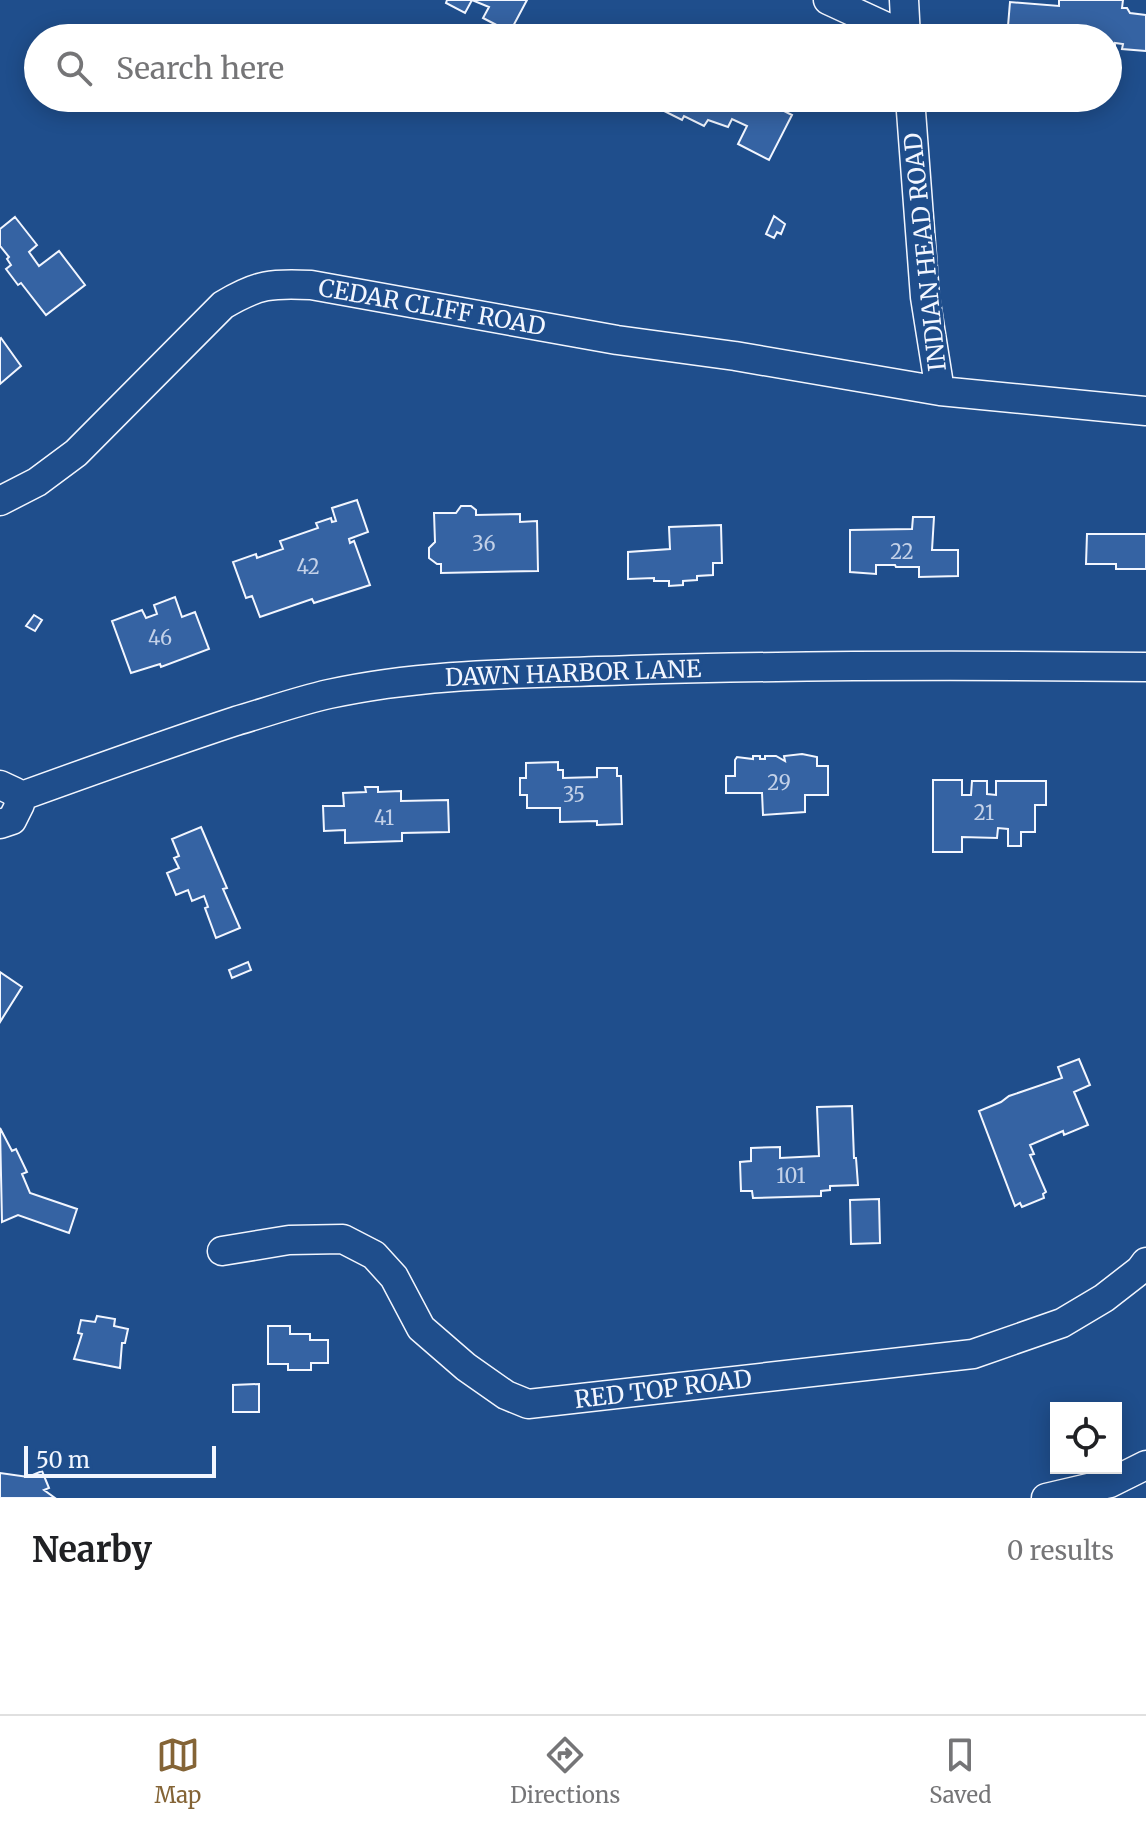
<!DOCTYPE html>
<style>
:root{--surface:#fff;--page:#f2f2f2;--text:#202124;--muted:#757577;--line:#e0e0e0;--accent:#846436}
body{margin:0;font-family:Merriweather,serif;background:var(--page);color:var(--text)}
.controls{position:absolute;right:24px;bottom:24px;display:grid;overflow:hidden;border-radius:0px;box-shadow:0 4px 20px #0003}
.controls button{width:72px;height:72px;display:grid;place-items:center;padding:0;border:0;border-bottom:2px solid var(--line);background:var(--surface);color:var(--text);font:40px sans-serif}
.scale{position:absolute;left:24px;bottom:20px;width:192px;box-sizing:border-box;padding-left:8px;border:4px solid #f2f6ff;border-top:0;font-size:22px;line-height:28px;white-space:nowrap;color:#f2f6ff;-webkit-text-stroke:6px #1f4e8c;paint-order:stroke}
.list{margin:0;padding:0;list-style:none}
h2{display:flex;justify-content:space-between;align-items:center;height:104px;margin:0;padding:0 32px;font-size:34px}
h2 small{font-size:26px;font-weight:400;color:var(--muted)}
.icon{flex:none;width:44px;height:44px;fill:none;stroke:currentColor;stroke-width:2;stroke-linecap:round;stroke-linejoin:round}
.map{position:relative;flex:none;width:1146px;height:1498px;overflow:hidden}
.search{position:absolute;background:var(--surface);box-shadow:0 4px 20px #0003;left:24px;right:24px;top:24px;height:88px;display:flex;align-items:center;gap:20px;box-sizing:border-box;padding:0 28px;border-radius:44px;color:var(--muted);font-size:30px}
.sheet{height:216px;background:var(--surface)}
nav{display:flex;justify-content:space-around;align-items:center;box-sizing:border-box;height:112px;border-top:2px solid var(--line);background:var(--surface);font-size:22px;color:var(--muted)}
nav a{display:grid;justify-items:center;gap:4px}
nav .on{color:var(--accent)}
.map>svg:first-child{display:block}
.building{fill:#3563a3;stroke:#f2f6ff;stroke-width:2}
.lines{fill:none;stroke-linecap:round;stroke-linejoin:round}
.minor-casing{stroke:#f2f6ff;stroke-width:31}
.minor{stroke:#1f4e8c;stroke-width:28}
.labels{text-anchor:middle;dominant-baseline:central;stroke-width:6;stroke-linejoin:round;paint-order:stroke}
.number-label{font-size:20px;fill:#c3d1e8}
.street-label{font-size:24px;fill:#f2f6ff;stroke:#1f4e8c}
</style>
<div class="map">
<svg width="1146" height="1498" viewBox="0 0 1146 1498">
<rect width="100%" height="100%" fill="#1f4e8c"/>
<!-- building -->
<path class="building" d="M447 0H472L465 13 446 3Z
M472 0H527L510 32 483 18 489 7Z
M1059 0H1123L1122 8H1127L1130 13 1146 15V51L1122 49 1123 44 1115 43V49H1108V38H1007L1010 2 1059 6Z
M650 98H752L761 102 762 100 792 115 769 160 738 144 747 126 732 119 728 127 708 120 704 126 684 116 682 120 648 103Z
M774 216 785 224 781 234 777 232 774 238 766 234Z
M15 217 37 245 29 252 39 266 59 251 85 285 46 315 21 283 18 285 6 269 11 265 7 259 9 257 0 246V229Z
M1 338 21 366 0 384V339Z
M357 500 368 532 349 539 350 543 354 541 370 585 314 603 312 599 260 617 252 596 246 598 233 562 256 554 257 558 283 549 280 541 318 528 316 523 331 518 332 522 336 521 332 508Z
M461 506H471L476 510V515L520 514V522L537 521 538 571 441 573V564H437L429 558V548L435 542 434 513H456Z
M913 517H934L932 550H958V576L919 577V567H896L895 565H876V574L850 572V530L912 529Z
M721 525 722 563H713V575L697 576V580L683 581V585L669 586V581H654V578L628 579V552L670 549 669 527Z
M1087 534H1146V569H1116V564H1086Z
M175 597 182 617 195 612 209 649 161 667 160 664 131 673 112 621 142 610 146 618 157 614 154 605Z
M34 615 42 620 35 631 26 626Z
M802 754 817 757V766H828V795H805V812L763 815 762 793H726V776H735V760L737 757 753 759V756H760V759H765V756H776L785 761 784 756Z
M558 762V770H563V778L597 777V768H617V776H621L622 824 597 825V821L560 822V808H527V795H520V778H526V763Z
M933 780H962V795H971L972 781H987V794L996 795V781H1046V805H1035V832H1021V846H1008V829L998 828 997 838 962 837V852H933Z
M365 787H378V792L401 791V801L448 800 449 832 402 833V841L345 843V830L324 831 323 806H344L343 793 366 792Z
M201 827 227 888 223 889 240 928 216 938 205 908 208 907 204 896 192 901 188 890 176 895 167 873 179 868 174 858 179 856 172 839Z
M248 962 251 970 232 978 229 970Z
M0 972 22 987 0 1022Z
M1079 1059 1090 1085 1074 1092 1088 1125 1064 1135 1063 1131 1030 1145 1034 1154 1030 1155 1046 1192 1043 1194 1044 1198 1022 1207 1020 1203 1015 1206 979 1111 1001 1102 1009 1096 1062 1078 1058 1067Z
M852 1106 854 1158H856L858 1185 830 1186V1190L821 1191V1196L753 1198 752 1191H741L740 1162 751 1161V1148L780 1147V1158L819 1156 817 1107Z
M0 1128 12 1151 16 1149 27 1172 22 1174 30 1193 77 1209 69 1233 18 1215 2 1222Z
M879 1199 880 1243 851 1244 850 1200Z
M97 1316 115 1319 114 1326 128 1329 125 1343H122L120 1368 74 1359 82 1334 78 1333 81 1320 95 1322Z
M268 1326H290V1334H310V1340H328V1363H311V1370H288V1364H268Z
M259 1384V1412H233V1385Z
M42 1471 49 1488 44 1490 55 1498H0V1473L28 1477Z"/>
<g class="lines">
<!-- minor casing -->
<g class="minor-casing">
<path id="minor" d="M828 0 906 36
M904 0 906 38
M910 98 925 297 940 391
M0 501 37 482 76 453 223 305C258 284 272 283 311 285L617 340 735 356 940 391 1146 411
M0 785 15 792 20 804 12 820 0 824
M19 797C91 771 163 745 236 721 267 712 298 701 329 694 430 672 529 674 631 670 803 665 974 665 1146 667
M222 1251 289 1240 343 1239 374 1255 394 1277 421 1328 466 1367 506 1395 528 1404 973 1354 1062 1323 1104 1298 1140 1270 1146 1262
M1046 1498 1110 1483 1146 1465"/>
</g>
<!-- minor -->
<use href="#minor" class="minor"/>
</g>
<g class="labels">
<!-- number labels -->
<g class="number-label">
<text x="484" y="543">36</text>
<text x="902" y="551">22</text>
<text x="308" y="566">42</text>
<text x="160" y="637">46</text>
<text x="779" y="782">29</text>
<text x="574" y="794">35</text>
<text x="984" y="812">21</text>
<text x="384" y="817">41</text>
<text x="791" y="1175">101</text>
</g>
<!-- street labels -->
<g class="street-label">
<text transform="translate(925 252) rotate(-96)">INDIAN HEAD ROAD</text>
<text transform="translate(432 307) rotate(10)">CEDAR CLIFF ROAD</text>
<text transform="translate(573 673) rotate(-2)">DAWN HARBOR LANE</text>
<text transform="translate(663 1389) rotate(-7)">RED TOP ROAD</text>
</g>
</g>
</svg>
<div class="controls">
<button><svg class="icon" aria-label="locate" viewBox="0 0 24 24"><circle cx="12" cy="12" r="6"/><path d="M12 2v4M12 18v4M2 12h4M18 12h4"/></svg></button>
</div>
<div class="scale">50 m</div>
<div class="search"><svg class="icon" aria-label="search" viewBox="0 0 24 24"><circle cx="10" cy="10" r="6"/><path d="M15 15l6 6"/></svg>Search here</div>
</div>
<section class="sheet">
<h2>Nearby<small>0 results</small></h2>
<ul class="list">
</ul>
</section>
<nav>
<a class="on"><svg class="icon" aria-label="map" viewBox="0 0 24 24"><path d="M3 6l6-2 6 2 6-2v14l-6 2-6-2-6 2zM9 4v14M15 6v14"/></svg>Map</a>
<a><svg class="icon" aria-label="directions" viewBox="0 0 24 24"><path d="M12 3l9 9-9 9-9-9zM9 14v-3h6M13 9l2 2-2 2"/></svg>Directions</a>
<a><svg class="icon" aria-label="saved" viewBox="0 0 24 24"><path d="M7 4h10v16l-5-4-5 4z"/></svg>Saved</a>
</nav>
